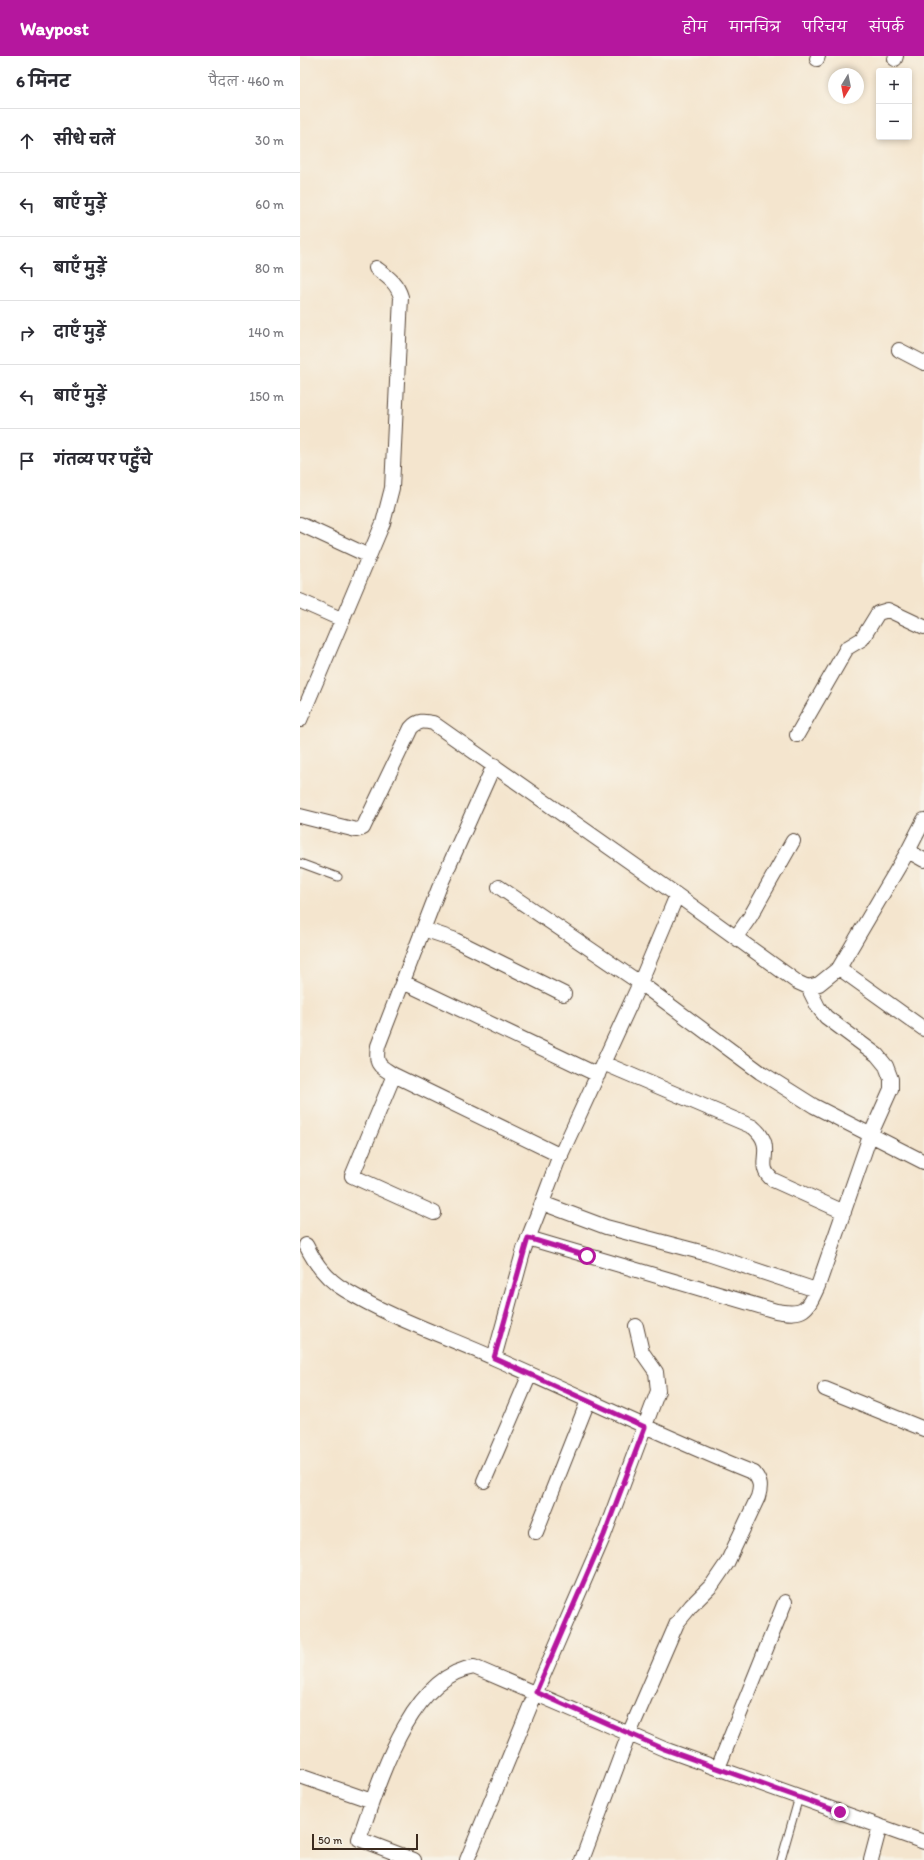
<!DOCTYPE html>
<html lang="hi">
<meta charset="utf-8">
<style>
:root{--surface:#fff;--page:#f2f2f3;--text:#2b2b33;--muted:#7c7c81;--line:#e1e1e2;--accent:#b5179e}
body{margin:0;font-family:Itim,"Playpen Sans Deva",sans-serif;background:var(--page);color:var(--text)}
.controls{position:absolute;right:12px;top:12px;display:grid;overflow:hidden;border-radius:4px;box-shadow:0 2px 6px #0003}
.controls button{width:36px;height:36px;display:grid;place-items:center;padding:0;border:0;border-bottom:1px solid var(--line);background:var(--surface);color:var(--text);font:20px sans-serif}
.compass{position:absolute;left:528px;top:12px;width:36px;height:36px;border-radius:50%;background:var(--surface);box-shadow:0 2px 6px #0003;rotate:190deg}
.scale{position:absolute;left:12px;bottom:10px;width:106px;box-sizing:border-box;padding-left:4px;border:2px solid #3b2a1e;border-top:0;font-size:11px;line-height:14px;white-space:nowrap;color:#3b2a1e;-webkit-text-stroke:3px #f7f3e8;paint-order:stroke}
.stop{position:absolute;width:12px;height:12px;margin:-9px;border:3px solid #b5179e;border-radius:50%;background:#fff}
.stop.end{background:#b5179e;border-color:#fff;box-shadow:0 1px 4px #0008}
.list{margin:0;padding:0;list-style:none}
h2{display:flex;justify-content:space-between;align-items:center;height:52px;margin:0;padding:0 16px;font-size:17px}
h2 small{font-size:13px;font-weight:400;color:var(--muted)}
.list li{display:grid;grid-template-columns:26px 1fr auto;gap:12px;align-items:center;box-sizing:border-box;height:64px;padding:0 16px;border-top:1px solid var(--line)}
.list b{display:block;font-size:15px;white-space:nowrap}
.list em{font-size:13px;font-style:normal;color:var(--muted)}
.icon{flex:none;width:22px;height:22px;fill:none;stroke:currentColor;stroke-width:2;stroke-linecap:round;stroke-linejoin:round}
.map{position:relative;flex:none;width:624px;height:1804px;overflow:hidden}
header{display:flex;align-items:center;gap:24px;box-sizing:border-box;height:56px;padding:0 20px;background:var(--accent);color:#fff}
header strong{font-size:19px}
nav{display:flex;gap:22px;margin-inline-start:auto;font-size:14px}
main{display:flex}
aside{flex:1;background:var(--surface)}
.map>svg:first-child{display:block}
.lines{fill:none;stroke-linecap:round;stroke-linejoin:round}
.lane-casing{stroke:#574638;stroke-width:9}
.street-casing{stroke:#574638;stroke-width:16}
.lane{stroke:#fff;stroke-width:7}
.street{stroke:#fff;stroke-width:14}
.route{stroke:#b5179e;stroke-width:5}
</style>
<header>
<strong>Waypost</strong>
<nav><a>होम</a><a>मानचित्र</a><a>परिचय</a><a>संपर्क</a></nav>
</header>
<main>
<aside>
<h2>6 मिनट<small>पैदल · 460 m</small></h2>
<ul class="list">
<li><svg class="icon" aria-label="ahead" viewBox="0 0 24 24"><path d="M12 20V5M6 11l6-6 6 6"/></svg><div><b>सीधे चलें</b></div><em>30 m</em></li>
<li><svg class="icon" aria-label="left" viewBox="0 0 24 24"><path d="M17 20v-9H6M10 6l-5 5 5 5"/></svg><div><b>बाएँ मुड़ें</b></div><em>60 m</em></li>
<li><svg class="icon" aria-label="left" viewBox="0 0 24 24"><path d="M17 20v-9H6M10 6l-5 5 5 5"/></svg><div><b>बाएँ मुड़ें</b></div><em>80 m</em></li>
<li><svg class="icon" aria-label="right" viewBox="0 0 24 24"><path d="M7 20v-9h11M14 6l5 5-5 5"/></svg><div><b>दाएँ मुड़ें</b></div><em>140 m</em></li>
<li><svg class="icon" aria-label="left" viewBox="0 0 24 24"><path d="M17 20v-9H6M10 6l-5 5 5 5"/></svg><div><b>बाएँ मुड़ें</b></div><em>150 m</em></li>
<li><svg class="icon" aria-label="arrive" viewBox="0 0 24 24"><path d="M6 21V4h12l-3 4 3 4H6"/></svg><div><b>गंतव्य पर पहुँचे</b></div></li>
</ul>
</aside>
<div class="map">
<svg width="624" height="1804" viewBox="0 0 624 1804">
<rect width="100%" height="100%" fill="#f7f3e8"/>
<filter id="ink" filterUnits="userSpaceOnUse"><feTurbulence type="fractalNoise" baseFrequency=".025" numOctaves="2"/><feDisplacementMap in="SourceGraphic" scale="8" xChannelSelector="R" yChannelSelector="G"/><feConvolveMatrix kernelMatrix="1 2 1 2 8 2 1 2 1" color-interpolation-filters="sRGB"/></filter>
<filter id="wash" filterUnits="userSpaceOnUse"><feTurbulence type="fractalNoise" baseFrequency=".012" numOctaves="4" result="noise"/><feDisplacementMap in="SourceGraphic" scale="16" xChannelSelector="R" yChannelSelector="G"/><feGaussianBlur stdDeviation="0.9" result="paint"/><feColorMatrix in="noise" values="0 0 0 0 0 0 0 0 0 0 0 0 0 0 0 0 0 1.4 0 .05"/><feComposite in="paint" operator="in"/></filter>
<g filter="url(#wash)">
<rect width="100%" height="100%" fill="#f4e5ce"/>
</g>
<g filter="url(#ink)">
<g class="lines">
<!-- lane casing -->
<g class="lane-casing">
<path id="lane" d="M0 807 38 821
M481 1804 499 1741"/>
</g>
<!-- street casing -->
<g class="street-casing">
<path id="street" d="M517 3 518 0
M595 3 596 0
M599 294 624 307
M0 468 69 500
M0 545 43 564
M0 664 83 467 92 432 101 241C97 227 88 221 76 212
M497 679 547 592 562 583 578 557 588 554 624 571
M194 709 139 832 78 990C75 1009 79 1010 94 1019L261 1100
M0 760 56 774 63 772 111 672C118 664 124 665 133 667L377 839 497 926 508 931 519 928 539 912 608 795 624 764
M608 795 624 804
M199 831 340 927 460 1016 514 1050 624 1106
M123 873 153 883 264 938
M436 881 450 861 493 785
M539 912 624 973
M103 926 298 1019
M303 1007 453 1071C479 1093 452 1108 473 1124L544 1156
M94 1019 52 1120 134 1157
M242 1147 306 1171 408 1198 516 1234
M228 1182 476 1255C505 1260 507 1254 518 1230L570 1080 591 1033V1023L586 1010 577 999 526 961 518 951 508 931
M6 1189C15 1208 26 1223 45 1234 91 1262 145 1280 194 1302 281 1340 366 1382 454 1417 461 1426 461 1431 458 1441L427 1507 412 1529 391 1550 377 1567 329 1678 282 1804
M194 1302 224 1193 242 1147 257 1107 340 927 377 839
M525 1333 624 1373
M184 1425 230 1318
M236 1476 288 1345
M418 1712 485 1546
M0 1720 72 1745
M114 1804 59 1783C78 1730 109 1620 174 1611L364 1693 624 1786
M167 1804 236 1636 304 1479 358 1335 356 1316 342 1296 336 1270
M571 1804 580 1770"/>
</g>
<!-- lane -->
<use href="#lane" class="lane"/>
<!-- street -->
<use href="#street" class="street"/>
</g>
</g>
<g class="lines" filter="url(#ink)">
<!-- route -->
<path class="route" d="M287 1200 228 1182 194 1302 345 1371 304 1479 236 1636 364 1693 540 1756"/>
</g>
</svg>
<div class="controls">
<button>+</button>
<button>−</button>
</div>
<svg class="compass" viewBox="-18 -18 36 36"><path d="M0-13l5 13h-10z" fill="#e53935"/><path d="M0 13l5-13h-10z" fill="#7c7c81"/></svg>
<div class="scale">50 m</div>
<div class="stop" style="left:287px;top:1200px"></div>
<div class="stop end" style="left:540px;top:1756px"></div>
</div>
</main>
